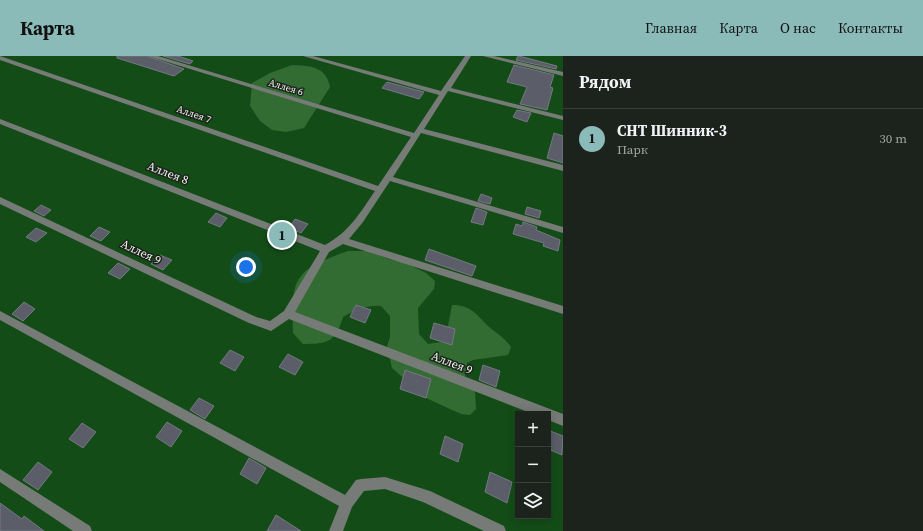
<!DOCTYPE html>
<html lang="ru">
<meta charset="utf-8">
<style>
:root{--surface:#1c221c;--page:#252a25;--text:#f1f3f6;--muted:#a0a4a3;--line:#3a3f3b;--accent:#8bbbb9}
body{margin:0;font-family:"Source Serif 4",serif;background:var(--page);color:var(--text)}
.controls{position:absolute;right:12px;bottom:12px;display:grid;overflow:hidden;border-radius:0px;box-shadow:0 2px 10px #0003}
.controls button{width:36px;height:36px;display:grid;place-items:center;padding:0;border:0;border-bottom:1px solid var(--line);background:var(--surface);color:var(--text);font:20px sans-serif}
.you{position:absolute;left:246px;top:211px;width:14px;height:14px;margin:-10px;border:3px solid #fff;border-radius:50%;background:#1a73e8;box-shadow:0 0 0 6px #1a73e833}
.badge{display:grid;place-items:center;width:26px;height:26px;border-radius:50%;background:var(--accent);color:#111;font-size:13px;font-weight:700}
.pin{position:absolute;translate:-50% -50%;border:2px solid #fff;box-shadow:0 1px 4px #0006}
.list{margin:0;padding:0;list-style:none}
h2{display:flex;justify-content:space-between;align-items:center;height:52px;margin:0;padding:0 16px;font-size:17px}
h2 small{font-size:13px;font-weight:400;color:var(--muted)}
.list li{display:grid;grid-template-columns:26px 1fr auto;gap:12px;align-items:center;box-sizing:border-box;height:60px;padding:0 16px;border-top:1px solid var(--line)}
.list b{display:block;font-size:15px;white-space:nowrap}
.list p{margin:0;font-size:13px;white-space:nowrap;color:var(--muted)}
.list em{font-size:13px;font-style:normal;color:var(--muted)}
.icon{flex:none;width:22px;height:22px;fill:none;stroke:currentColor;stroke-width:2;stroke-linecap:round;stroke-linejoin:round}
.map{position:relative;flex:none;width:563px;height:475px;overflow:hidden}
header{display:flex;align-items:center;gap:24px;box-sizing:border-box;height:56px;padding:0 20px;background:var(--accent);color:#111}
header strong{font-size:19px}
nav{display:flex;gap:22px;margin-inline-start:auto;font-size:14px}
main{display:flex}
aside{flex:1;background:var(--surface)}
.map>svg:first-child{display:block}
.green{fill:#144c18;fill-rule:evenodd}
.forest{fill:#326c33}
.building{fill:#5b5e69;stroke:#747883}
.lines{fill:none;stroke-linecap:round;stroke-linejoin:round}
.minor{fill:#777b77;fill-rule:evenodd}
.labels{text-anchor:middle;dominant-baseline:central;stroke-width:3;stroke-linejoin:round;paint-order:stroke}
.far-street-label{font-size:10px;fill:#f0f5ef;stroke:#1c231b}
.street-label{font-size:12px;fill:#f0f5ef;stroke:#1c231b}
</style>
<header>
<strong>Карта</strong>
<nav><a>Главная</a><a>Карта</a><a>О нас</a><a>Контакты</a></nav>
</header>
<main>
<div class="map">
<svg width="563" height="475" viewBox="0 0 563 475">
<rect width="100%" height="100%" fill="#252d25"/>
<!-- green -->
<path class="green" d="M0 0H563V475H0ZM518 358H548V460H518Z"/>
<!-- forest -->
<path class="forest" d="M292 9C310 10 326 10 330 31L304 72 286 76 272 74 260 65 250 50 252 27 270 17Z
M348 195H368L388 203 406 207 426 217 435 225 434 233 418 252 419 278 428 288 442 286 447 275 452 249C471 249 476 258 488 270 496 277 505 282 511 291L508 299 473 304 467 307 465 322 475 336 476 353 470 359 461 358 426 342 392 312 387 291 390 281V260L381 250C368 249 355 254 343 261 335 286 329 288 303 288L293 277C291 221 294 214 348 195Z"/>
<!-- building -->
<path class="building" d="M117 0H147L184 13 174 20 117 2Z
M163 0H178L193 5 190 8Z
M518 0H519L557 10 556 13 516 4Z
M514 9 554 19 550 31 553 32 547 54 520 48 527 31 507 26Z
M387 26 424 36 419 43 382 32Z
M517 54 531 57 527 66 513 61Z
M554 77 563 80V107L547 102Z
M481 138 492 142 490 148 478 145Z
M41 149 51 154 44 160 34 155Z
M527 151 541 155 539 162 525 158Z
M476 152 487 156 483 169 471 166Z
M216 157 227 162 220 171 208 166Z
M295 163 308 168 301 177 289 172Z
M523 166 537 171 536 174 560 184 558 195 543 190 544 187 513 178 516 168 522 170Z
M99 171 110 176 101 185 90 180Z
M36 172 47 177 36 186 26 181Z
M429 193 476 210 472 220 425 204Z
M160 199 172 204 163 214 151 208Z
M118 207 130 213 120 223 108 217Z
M24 246 35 253 23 265 12 258Z
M356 249 371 254 365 267 350 261Z
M434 267 455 273 452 289 430 282Z
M230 294 244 301 235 315 220 307Z
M288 298 303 306 295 319 279 311Z
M483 309 500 315 496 331 479 324Z
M405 314 431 323 426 342 400 333Z
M199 342 214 350 205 363 190 354Z
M167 366 182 375 171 391 156 381Z
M82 367 96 376 83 392 69 383Z
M548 374 563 380 562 399 548 393Z
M445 380 463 388 458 406 440 398Z
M249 402 266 412 257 428 240 418Z
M38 406 52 416 38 434 23 424Z
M490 416 512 426 507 447 485 436Z
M0 447 22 463 24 460 44 475H0Z
M276 459 301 475H267Z"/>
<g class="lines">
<!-- minor -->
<path class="minor" d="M0 0 378 130 411 81 148 0H158L414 77 439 39 303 0H313L441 35 465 0H471L451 32 563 60V64L448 35 424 73 563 109V115L421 77 393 121 563 171V177L390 125 363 166 349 183 563 250V258L343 188 329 196 295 256 563 358V370L548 364V358H533L289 263 271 275 249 267 0 148V141L256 261 270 265 284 255 320 195 0 68V63L325 189C349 176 360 157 375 135L0 4Z
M483 0H494L563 16V20Z
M0 255 345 439 356 424 361 423 385 421 430 435 504 470 506 475H484L423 446 385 433 364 435 352 451 343 475H329L339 450 0 264Z
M0 413 90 470 92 475H73L0 426Z"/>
</g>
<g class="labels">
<!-- far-street labels -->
<g class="far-street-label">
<text transform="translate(286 31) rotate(17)">Аллея 6</text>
<text transform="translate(194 58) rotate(19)">Аллея 7</text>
</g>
<!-- street labels -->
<g class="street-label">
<text transform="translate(168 117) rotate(21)">Аллея 8</text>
<text transform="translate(141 196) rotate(25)">Аллея 9</text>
<text transform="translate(452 307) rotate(21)">Аллея 9</text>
</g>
</g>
</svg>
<div class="controls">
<button>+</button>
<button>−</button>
<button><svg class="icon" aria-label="layers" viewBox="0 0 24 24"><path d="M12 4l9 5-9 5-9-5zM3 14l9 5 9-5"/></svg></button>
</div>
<div class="you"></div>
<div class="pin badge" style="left:282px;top:179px">1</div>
</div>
<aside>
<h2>Рядом<small></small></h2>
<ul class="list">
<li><span class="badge">1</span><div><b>СНТ Шинник-3</b><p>Парк</p></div><em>30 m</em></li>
</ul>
</aside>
</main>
